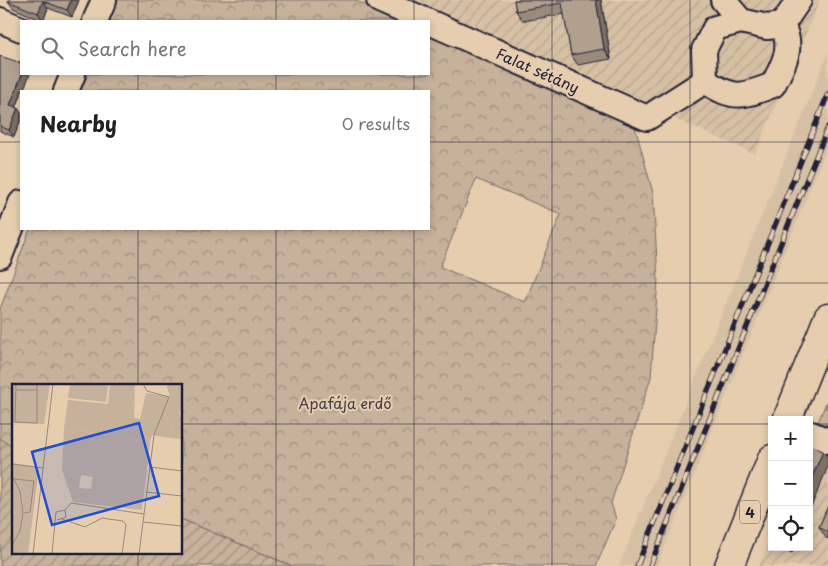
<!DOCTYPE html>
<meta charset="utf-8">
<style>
:root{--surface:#fff;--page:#f2f2f2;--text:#222;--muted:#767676;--line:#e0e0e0}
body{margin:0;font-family:"Playpen Sans",sans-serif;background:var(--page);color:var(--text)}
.controls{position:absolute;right:15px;bottom:15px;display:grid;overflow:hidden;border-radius:0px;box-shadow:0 2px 8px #0003}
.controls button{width:45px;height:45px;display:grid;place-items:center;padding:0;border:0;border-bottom:1px solid var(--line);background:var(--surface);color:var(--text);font:25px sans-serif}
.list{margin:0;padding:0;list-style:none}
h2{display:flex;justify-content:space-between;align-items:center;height:65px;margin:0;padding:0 20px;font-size:21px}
h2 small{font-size:16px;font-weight:400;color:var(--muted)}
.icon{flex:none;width:28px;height:28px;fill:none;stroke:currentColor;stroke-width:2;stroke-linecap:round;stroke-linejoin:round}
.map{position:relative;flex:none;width:828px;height:566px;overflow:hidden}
.search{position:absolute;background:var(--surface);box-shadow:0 2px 8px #0003;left:20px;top:20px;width:410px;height:55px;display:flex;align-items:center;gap:12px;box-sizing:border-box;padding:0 18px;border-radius:0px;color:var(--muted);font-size:19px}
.panel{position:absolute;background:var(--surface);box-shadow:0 2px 8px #0003;left:20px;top:90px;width:410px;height:140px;border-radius:0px}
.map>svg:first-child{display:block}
.built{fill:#d6c0a4}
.industrial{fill:url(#industrial-furrows)}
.forest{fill:url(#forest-crowns);stroke:#746a6a;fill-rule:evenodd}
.cemetery{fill:url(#cemetery-stones);stroke:#746a6a}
.garden{fill:url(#garden-furrows);stroke:#746a6a}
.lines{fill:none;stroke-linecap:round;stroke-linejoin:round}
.minor-casing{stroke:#22223b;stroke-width:28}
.major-casing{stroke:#22223b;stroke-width:31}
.minor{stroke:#e5cdad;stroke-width:24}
.major{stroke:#e5cdad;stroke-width:28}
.rail-casing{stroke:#22223b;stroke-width:5.5}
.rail{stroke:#e5cdad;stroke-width:4;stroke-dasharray:11;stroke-linecap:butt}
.wall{fill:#998a7b;stroke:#22223b}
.shaded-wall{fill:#7d7064;stroke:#22223b}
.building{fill:#b2a08f;stroke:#22223b}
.grid{fill:none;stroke:#22223b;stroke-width:1;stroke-opacity:0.55}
.labels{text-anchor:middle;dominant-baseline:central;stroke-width:4;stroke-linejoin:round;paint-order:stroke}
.shield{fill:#e5cdad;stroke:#5c555d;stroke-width:1}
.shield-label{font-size:14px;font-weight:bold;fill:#22223b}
.street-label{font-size:15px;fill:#22223b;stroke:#e5cdad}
.park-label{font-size:15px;fill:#433f4e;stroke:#e5cdad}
.inset-road{fill:none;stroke:#97897f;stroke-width:1}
.view{fill:#1d4ed8;fill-opacity:0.15;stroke:#1d4ed8;stroke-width:2.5}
.inset-edge{fill:none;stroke:#22223b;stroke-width:2.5}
</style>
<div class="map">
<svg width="828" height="566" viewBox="0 0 828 566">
<defs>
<pattern id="industrial-furrows" width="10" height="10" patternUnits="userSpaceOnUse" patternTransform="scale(1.25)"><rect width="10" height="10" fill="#d6c0a4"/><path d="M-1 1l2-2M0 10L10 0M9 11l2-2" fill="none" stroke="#b7a58e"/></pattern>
<pattern id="forest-crowns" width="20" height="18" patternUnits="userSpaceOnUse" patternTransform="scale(1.25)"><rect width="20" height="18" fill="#c6b19a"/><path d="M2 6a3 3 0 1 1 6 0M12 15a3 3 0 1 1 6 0" fill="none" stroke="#a0907f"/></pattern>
<pattern id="cemetery-stones" width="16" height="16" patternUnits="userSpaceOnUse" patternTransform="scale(1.25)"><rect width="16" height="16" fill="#c6b19a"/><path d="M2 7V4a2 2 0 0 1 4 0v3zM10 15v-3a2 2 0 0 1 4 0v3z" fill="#a0907f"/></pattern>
<pattern id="garden-furrows" width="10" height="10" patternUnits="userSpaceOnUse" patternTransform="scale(1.25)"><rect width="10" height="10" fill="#c6b19a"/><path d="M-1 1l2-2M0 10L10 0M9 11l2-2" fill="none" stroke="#a0907f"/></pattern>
</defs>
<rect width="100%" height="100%" fill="#e5cdad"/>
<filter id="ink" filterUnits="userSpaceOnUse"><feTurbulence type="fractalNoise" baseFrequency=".02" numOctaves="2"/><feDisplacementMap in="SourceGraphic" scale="10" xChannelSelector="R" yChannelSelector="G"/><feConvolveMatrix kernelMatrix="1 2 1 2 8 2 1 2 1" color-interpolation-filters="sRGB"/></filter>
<g filter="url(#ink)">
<!-- built -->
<path class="built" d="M828 53V145L657 566H619Z"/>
<!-- industrial -->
<path class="industrial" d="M405 0H820L755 154Z
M809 444 828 448V566H759L772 535V547H809Z"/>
<!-- forest -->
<path class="forest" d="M115 0H354L402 21H107Z
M429 33 634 123 653 193 658 279 651 377 611 503 616 519 596 566H292L181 519V385H14V449L0 438V309L30 229H429V91H81L88 74H429ZM476 179 561 214 525 302 440 267Z"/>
<!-- cemetery -->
<path class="cemetery" d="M828 398V448L810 441Z"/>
<!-- garden -->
<path class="garden" d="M0 438 14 449V552H181V519L292 566H0Z"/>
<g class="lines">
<!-- minor casing -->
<g class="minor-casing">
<path id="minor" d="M379 0 427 21
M723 0 741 21
M0 20 21 29
M95 21 104 0
M429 22 647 118 705 81
M782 25C794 48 784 63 773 85 742 97 734 100 705 81L704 50 715 28 741 21 767 27 782 25 799 0
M66 91 73 74
M0 256 21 203
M809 433 828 441"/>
</g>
<!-- major casing -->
<g class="major-casing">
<path id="major" d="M787 420 828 318
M729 566 772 459"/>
</g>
<!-- minor -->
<use href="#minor" class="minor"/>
<!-- major -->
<use href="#major" class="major"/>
<!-- rail casing -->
<g class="rail-casing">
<path id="rail" d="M637 566 828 94
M650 566 828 127"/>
</g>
<!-- rail -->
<use href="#rail" class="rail"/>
</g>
<!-- wall -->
<path class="wall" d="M79 0 72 17 48 8 43 21 13 8 8 1Z
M514 0H601L611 59 578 65 571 55 564 14 523 21 516 11Z
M0 56 21 91V95L16 108 21 113V119L14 137 0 131Z
M828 506V539L826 538 819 527Z
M772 523V542L767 535Z
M779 547H795L792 553Z"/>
<!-- shaded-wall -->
<path class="shaded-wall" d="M71 0H79L72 17 67 10Z
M596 0H601L611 59 604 49Z
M43 1 48 8 43 21 38 13Z
M22 74H30L23 91H21V95L14 112 10 105Z
M18 108 21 113V119L14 137 9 130Z
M823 451 828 458V466L809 512V484Z
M789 547H795L792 553Z"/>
<!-- building -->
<path class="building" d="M8 0H71L67 10 43 1 38 13 8 1Z
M514 0H596L604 49 571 55 562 3 516 11Z
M0 56 21 63V74H22L10 105 18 108 9 130 0 126Z
M809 445 823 451 809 484Z
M828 506V532L819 527Z
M772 523V537L767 535Z"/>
</g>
<!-- grid -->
<path class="grid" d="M138 0V21M276 0V21M414 0V21M552 0V566M690 0V566M138 74V91M276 74V91M414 74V91M0 142H21M429 142H828M138 229V385M276 229V566M414 229V566M0 283H828M0 424H14M181 424H772M809 424H828M138 552V566"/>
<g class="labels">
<!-- shield labels -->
<rect class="shield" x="740" y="500.5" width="20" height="23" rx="4"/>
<g class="shield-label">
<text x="750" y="512">4</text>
</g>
<!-- street labels -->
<g class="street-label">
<text transform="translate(538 70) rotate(24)">Falat sétány</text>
</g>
<!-- park labels -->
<g class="park-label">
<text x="345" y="402">Apafája erdő</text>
</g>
</g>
<!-- overview -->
<g transform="translate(12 384)">
<rect width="170" height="170" fill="#e5cdad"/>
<path d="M154 0H170V31L166 26 155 34 153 32 158 12ZM170 37V55L158 54 162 40ZM52 44 138 58 130 126 61 118 50 86ZM69 91 81 93 79 105 67 104Z" fill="#c6b19a" fill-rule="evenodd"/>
<path d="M0 0H38L32 40 0 39ZM0 79 27 83 16 170H0Z" fill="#c6b19a"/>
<path d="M98 0H123L122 34 128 35 134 9 158 12 153 31 155 34 166 25 170 37 162 40 158 54 140 51 138 58 52 44 56 16 96 20Z" fill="#c6b19a"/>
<path d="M58 0H96L94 18 56 14Z" fill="#c6b19a"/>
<path class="inset-road" d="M4 0 3 38 25 39V0M4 6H25M0 80 31 84M138 83 170 87M0 92 8 107 11 129 8 147 0 161M2 95 22 97 18 128 12 129M134 108 170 112M53 126 59 119 132 130M50 135 73 143 90 134 111 137 114 141 110 170M131 138 170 142M21 170 41 0M40 170 44 128 53 126 54 133 45 136M127 170 142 51 157 13 135 7 131 0"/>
<path class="view" d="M127 39 147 112 40 141 20 68Z"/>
<rect width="170" height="170" class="inset-edge"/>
</g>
</svg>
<div class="controls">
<button>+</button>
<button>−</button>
<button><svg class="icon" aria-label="locate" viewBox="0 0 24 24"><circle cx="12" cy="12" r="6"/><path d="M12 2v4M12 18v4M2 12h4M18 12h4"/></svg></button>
</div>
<div class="search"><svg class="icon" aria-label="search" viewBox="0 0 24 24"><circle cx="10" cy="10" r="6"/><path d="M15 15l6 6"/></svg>Search here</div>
<section class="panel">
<h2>Nearby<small>0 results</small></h2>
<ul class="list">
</ul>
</section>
</div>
